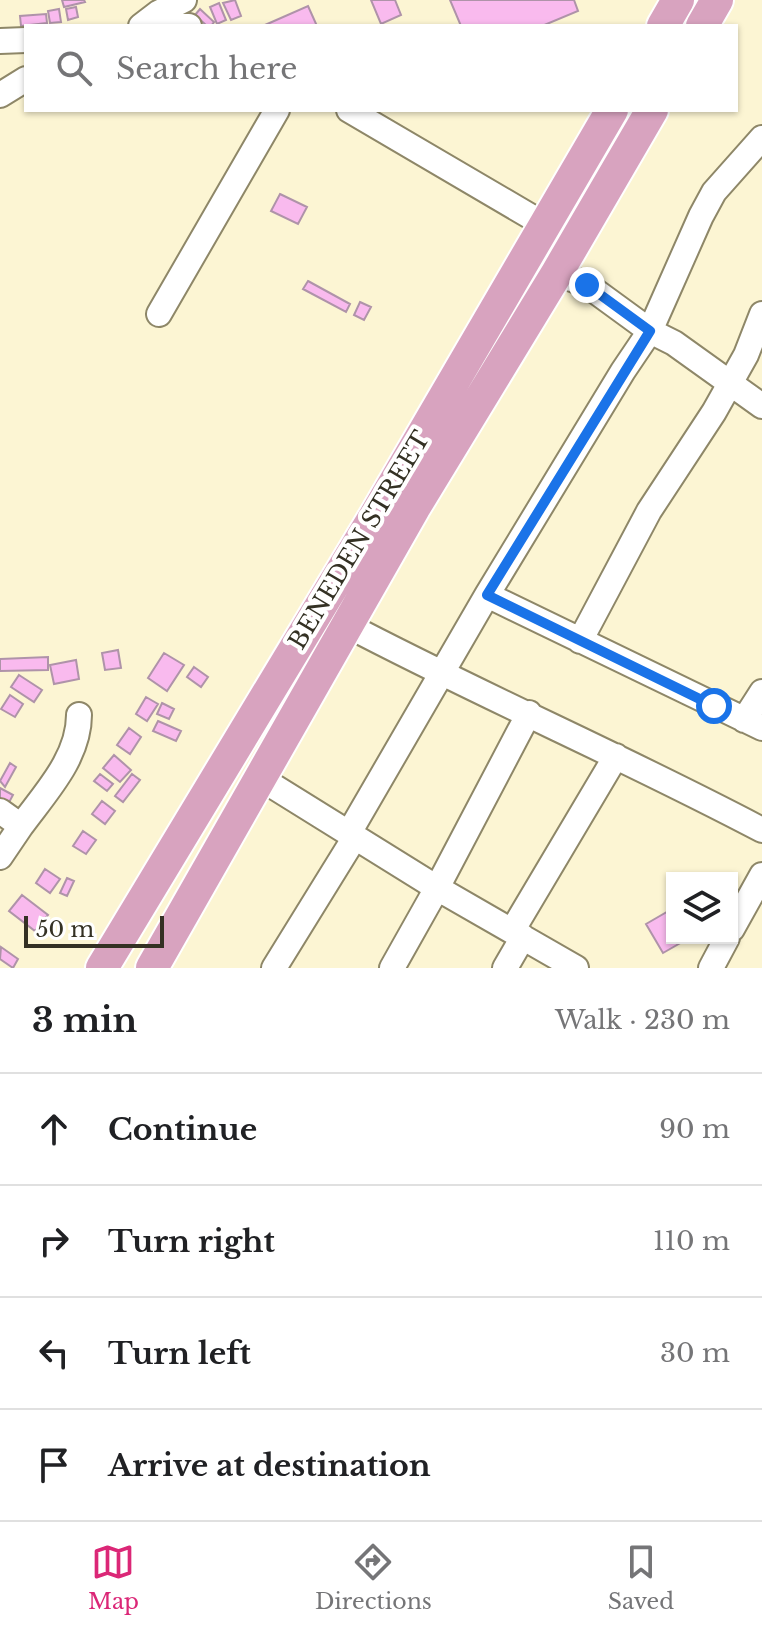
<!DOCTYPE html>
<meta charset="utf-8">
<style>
:root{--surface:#fff;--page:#f2f2f2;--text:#202124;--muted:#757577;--line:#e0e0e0;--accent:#db2777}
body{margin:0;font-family:"Libre Baskerville",serif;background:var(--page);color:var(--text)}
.controls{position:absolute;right:24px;bottom:24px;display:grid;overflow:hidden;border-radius:0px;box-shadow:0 2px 6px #0004}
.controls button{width:72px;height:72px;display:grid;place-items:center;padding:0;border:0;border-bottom:2px solid var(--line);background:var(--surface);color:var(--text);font:40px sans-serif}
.scale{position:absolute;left:24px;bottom:20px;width:140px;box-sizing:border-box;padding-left:8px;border:4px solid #343124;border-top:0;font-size:22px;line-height:28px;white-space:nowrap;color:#343124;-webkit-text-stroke:6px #fff;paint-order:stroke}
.stop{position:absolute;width:24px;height:24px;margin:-18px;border:6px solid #1a73e8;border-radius:50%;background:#fff}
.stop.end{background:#1a73e8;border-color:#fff;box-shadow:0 2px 8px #0008}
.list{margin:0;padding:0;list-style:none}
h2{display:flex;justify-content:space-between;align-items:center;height:104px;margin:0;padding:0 32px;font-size:34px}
h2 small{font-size:26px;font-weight:400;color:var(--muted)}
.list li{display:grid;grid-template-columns:52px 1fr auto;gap:24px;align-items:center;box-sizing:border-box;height:112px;padding:0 32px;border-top:2px solid var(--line)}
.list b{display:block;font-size:30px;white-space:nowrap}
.list em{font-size:26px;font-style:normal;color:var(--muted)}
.icon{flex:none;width:44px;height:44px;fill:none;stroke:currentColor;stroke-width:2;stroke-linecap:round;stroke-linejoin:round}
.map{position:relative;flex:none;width:762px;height:968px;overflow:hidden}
.search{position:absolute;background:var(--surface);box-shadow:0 2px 6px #0004;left:24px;right:24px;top:24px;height:88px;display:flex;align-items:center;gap:20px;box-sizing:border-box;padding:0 28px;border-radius:0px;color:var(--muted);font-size:30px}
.sheet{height:552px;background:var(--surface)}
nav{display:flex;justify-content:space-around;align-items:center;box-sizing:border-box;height:112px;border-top:2px solid var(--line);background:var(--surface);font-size:22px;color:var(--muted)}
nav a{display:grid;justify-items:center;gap:4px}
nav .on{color:var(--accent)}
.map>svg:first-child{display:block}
.building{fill:#f9baee;stroke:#af93a9;stroke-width:2}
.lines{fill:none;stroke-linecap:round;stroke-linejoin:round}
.minor-casing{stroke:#8e8768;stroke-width:28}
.major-casing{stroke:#fff;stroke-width:36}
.minor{stroke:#fff;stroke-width:24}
.major{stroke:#d8a3bf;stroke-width:32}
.route{stroke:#1a73e8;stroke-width:10}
.labels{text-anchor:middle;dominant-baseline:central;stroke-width:8;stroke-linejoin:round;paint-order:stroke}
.street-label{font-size:24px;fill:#343124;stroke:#fff}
</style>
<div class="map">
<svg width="762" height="968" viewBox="0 0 762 968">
<rect width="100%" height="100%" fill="#fcf5d3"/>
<!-- building -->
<path class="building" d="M62 0H84L85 2 64 7Z
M235 0 241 16 231 20 223 3Z
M371 0H395L401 15 381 24Z
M450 0H574L578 11 542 26H461Z
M219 3 226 20 217 24 210 7Z
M308 6 317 26H265V25Z
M76 7 78 17 68 20 66 9Z
M59 9 61 22 50 23 48 11Z
M200 9 214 22 211 26H207L195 15Z
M46 14 47 23 21 26 20 16Z
M280 194 307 207 298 224 271 211Z
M308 281 350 304 346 312 303 289Z
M360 302 371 307 364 320 354 315Z
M118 650 121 668 105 670 102 653Z
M164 653 184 665 167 691 148 678Z
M48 657V670L0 671V659Z
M76 660 79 679 54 684 50 665Z
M194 667 208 677 201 687 187 677Z
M19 675 42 690 34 702 11 687Z
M10 695 23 704 15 717 1 709Z
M146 697 158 704 147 721 136 714Z
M162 703 174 709 169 719 157 714Z
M158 721 181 731 176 741 153 731Z
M129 728 141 737 130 754 117 745Z
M114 755 131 770 120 782 103 768Z
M10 763 16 767 5 787 0 781Z
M100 774 113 784 107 791 94 781Z
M132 774 140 780 123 802 115 796Z
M0 788 13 795 6 808 0 805Z
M102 801 115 811 105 824 92 814Z
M83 831 96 840 86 854 73 846Z
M45 869 60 879 50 893 36 883Z
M67 878 74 881 67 896 60 893Z
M22 895 48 915 35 931 9 911Z
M672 909V938H689L663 953 646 924Z
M1 947 18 959 13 968 0 959Z"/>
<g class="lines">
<!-- minor casing -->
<g class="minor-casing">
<path id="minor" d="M141 26 158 13 184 0
M158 26H189
M0 41 26 40
M0 95 26 79
M349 110 574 242
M557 273 587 285 650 331 701 216 714 192 762 138
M159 314 277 110
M487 595 762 728
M347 625C484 697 626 758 762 830
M580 641 649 511 714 412 746 355 762 314
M744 720 762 692
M260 778 437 888 576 968
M0 811 21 826 0 857
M21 826C45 793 79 758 79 715
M349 833 487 595 623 371 650 331 674 343 762 406
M732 929 762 875
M512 931 616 756
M274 968 355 837
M392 968 437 888 529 713
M505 968 523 937
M711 968 727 938"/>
</g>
<!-- major casing -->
<g class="major-casing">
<path id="major" d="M663 26 678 0
M702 26 717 0
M102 968 375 516 612 110
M152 968 414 508 557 273 652 110"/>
</g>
<!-- minor -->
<use href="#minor" class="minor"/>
<!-- major -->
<use href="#major" class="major"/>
</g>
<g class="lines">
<!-- route -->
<path class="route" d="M587 285 650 331 487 595 714 706"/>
</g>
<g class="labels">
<!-- street labels -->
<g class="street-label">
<text transform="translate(359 540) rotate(-59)">BENEDEN STREET</text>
</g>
</g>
</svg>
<div class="controls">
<button><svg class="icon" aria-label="layers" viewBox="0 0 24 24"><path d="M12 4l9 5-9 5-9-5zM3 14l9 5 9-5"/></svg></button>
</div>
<div class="scale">50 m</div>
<div class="stop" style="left:714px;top:706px"></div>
<div class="stop end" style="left:587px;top:285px"></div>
<div class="search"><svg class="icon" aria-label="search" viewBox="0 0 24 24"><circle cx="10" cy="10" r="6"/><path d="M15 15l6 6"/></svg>Search here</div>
</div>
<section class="sheet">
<h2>3 min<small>Walk · 230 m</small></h2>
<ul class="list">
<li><svg class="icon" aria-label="ahead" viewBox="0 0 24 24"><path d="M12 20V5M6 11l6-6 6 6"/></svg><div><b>Continue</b></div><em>90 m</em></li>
<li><svg class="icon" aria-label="right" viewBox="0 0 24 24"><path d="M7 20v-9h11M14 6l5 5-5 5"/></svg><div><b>Turn right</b></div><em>110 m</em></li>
<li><svg class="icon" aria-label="left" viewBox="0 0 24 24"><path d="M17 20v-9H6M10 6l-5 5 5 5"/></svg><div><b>Turn left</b></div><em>30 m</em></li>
<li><svg class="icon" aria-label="arrive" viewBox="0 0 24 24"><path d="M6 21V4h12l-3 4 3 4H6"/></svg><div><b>Arrive at destination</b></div></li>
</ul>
</section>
<nav>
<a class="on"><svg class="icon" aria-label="map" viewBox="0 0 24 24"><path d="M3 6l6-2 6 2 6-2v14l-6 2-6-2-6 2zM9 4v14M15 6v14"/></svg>Map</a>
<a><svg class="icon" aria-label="directions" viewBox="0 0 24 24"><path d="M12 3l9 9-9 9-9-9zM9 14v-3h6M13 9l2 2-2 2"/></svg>Directions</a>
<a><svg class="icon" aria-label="saved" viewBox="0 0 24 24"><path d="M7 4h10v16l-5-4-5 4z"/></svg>Saved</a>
</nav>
